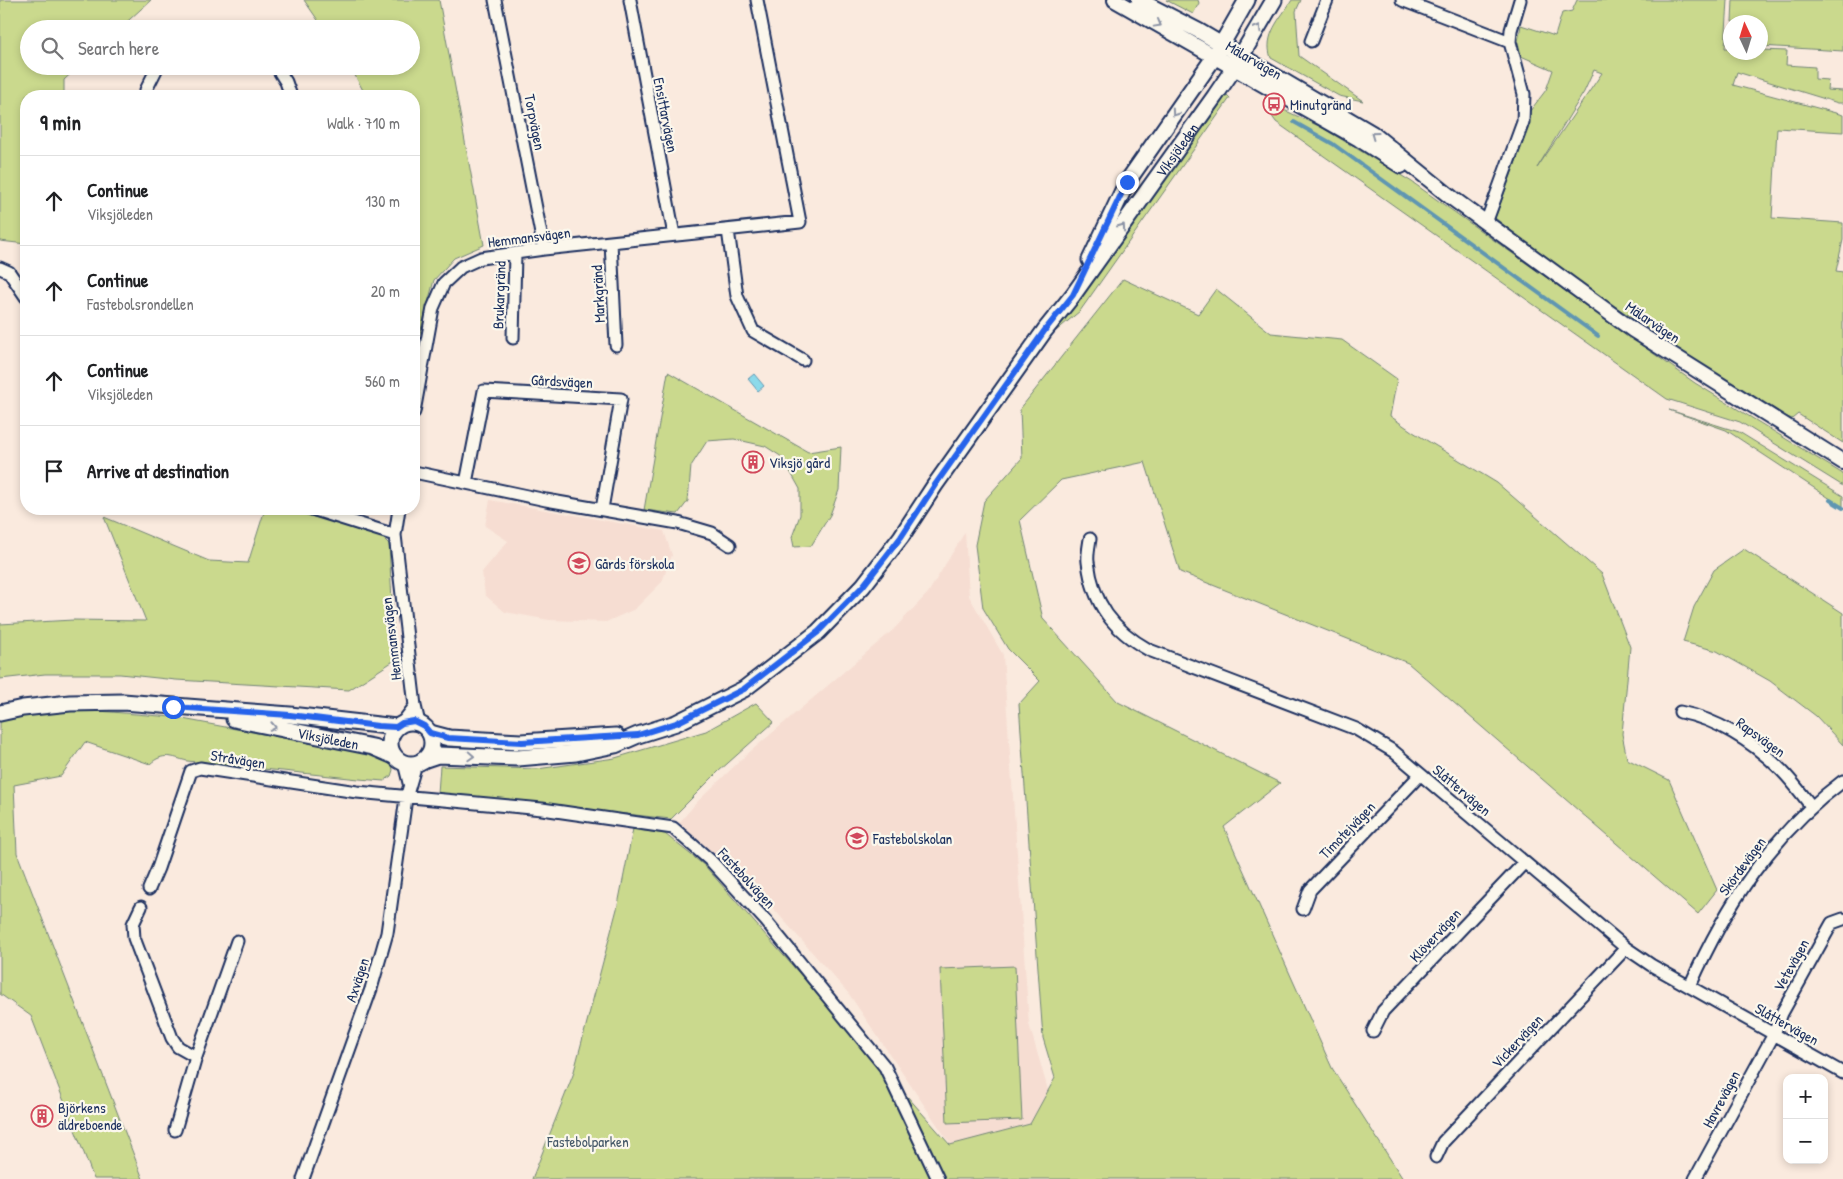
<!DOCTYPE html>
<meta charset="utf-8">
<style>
:root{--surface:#fff;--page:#f6f6f6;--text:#202124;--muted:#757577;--line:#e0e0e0}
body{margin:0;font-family:"Patrick Hand",sans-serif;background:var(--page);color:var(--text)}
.controls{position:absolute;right:15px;bottom:15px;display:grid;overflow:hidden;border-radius:10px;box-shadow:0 2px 8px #0003}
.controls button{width:45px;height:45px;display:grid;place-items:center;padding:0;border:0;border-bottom:1px solid var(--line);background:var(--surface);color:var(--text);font:25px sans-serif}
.compass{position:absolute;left:1723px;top:15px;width:45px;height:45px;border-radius:50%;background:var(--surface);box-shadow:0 2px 8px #0003;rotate:356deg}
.stop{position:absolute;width:15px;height:15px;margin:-11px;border:4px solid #2563eb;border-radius:50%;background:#fff}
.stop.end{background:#2563eb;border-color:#fff;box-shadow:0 1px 5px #0008}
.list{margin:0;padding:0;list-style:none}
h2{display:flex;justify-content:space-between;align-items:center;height:65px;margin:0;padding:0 20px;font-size:21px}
h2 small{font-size:16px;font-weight:400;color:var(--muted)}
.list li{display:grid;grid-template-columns:32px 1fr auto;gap:15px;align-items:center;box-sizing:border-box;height:90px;padding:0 20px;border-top:1px solid var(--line)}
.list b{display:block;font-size:19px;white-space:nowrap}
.list p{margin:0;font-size:16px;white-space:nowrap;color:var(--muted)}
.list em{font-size:16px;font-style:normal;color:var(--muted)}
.icon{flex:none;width:28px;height:28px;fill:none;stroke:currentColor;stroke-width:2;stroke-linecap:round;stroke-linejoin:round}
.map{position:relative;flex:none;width:1843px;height:1179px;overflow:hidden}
.search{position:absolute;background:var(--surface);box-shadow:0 2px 8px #0003;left:20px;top:20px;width:400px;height:55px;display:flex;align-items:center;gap:12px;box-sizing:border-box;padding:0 18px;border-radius:28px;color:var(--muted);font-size:19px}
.panel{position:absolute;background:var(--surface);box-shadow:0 2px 8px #0003;left:20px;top:90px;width:400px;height:425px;border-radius:20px}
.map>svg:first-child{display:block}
.built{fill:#f6ddd2}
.green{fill:#cad98d;stroke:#728476;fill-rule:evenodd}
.water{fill:#8cdaea;stroke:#5f96b2}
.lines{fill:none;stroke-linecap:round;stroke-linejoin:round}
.stream{stroke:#5f96b2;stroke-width:4}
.minor-casing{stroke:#1b2f5e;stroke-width:15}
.tertiary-casing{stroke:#1b2f5e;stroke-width:18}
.secondary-casing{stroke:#1b2f5e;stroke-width:19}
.minor{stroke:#fbf7ec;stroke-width:11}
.tertiary{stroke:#fbf7ec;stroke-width:14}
.secondary{stroke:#fbf7ec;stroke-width:15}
.oneway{stroke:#8b93a5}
.route{stroke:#2563eb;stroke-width:6}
.labels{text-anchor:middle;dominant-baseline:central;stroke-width:4.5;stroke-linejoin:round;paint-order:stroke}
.street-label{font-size:15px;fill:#1b2f5e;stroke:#fbf7ec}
.poi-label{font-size:15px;fill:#1b2f5e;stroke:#fbf7ec;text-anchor:start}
.park-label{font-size:15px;fill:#475a6a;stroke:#fbf7ec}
</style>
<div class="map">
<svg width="1843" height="1179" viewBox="0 0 1843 1179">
<rect width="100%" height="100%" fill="#faeade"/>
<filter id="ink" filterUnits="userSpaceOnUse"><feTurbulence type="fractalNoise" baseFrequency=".02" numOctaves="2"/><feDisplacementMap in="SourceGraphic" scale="10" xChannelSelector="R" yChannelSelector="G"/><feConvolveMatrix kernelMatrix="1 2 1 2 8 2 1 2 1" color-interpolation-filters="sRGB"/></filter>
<g filter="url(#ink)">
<!-- built -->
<path class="built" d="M490 500 664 531 672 555 662 582 635 609 606 622 549 620 505 612 485 595 482 572 508 541 485 526Z
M965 532 969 596 1003 655 1029 1024 1048 1090 1030 1124 951 1145 849 994 765 899 679 823 697 802 745 756 893 630 928 593Z"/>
<!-- green -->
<path class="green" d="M0 0H151L119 29H29V66H79L64 80V96H26V244L0 241Z
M304 0H439L484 245 454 258 434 280 418 341 414 339V96H366L350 66H411V29H324Z
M1166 0H1198L1199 3 1193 14Z
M1292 0H1301L1296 11 1299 56 1363 101 1339 96 1271 58C1263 35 1280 19 1292 0Z
M1577 0H1728L1725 48H1730V52H1760L1761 50 1787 51 1786 65 1815 67V79L1828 80 1827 90 1843 91V103H1838L1737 72 1733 85 1843 115V132L1777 128 1772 218 1843 223V240L1836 271 1843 272V443L1798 414 1792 419 1770 410 1567 274 1495 218 1528 129 1530 111 1546 90 1553 70 1521 56 1518 42 1521 25 1555 36 1562 13 1572 11ZM1594 70 1602 73 1537 168 1584 92Z
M1733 0H1843V51L1761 46 1760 22H1732Z
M1224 92 1230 98 1080 311 1056 331 1219 94Z
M1275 106 1321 127 1412 182 1695 383 1843 474V486L1740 422 1667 399 1276 122 1269 112Z
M1123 279 1198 314 1216 289 1271 333 1342 340 1397 379 1390 416 1413 432 1497 483 1602 574 1630 647 1622 734 1627 759 1669 780 1717 890 1698 914 1408 663 1180 572 1145 462 1061 480 1020 520 1043 619 1118 702 1280 783 1224 827 1332 1068 1403 1179H532L573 1075 618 905 633 829 665 834 705 866 950 1145 1030 1124 1055 1078 1043 1038 1019 704 1040 681 1008 649 983 608 975 545 984 501 1022 458 1020 409Z
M668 372 808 452 841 447 839 490 830 515 811 546 794 547 792 537 800 515V489L782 457 765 446 734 439 707 441 691 466 688 501 678 514 644 510Z
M1669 410 1739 432 1843 496V507L1726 430Z
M265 509H284L379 534 389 544 395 660 349 690 176 680 120 674H45L0 679V624L73 620 146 621 104 517 209 561 248 563Z
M1744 549 1843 613V745L1816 716 1770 681 1717 651 1683 642 1694 607 1714 570Z
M756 703 774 722 719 771 671 819 438 793 440 766 537 769 615 758 706 731Z
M74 709 172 717 374 755 391 761 393 770 391 776 384 781 359 779 187 761C172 757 163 752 150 764L85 742 61 776 14 785 17 853 143 1179H94L31 1016 0 994V720Z
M1015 966 1022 1120 947 1123 940 969Z"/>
<!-- water -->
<path class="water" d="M754 374 764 386 758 391 748 379Z"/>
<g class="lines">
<!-- stream -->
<path class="stream" d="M1294 122 1333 144 1598 336
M1830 500 1843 508"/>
<!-- minor casing -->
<g class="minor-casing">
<path id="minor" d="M495 0 544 249
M630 0 674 235
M1402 0 1510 42
M1311 41 1327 0
M276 66 286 82 291 96
M145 96 146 90 158 66
M1486 223 1523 122 1524 94 1510 42 1511 30 1520 0
M728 230 737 296 753 331 803 360
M611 242 616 345
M0 268 9 272 26 297
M513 338 515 253
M414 412 433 308 444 283 461 267 481 258 544 249 800 222 757 0
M414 472 546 500 678 523 712 533 730 545
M466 483 484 391 621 399 602 509
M312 509 395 535
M399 509 395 535 415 706 419 723
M1090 539C1089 546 1087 555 1088 562 1093 604 1113 630 1149 650L1356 729 1393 751 1626 948 1651 965 1843 1073
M1680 712C1716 719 1752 741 1778 767 1790 778 1801 793 1811 806
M402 723 415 706
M404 763 409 783
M149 889 158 868 191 771 200 768 357 792 542 809 673 828 711 861 766 921 885 1067 938 1179
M141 907 133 924 134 938 172 1038 178 1047 196 1057
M1303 909 1310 890 1420 775
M1690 986C1726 905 1771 835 1843 781
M1373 1031 1383 1011 1524 863
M175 1130 196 1057 237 941
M1436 1157 1443 1142 1626 948
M303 1179 371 989 387 933 406 798 416 764
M1695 1179 1774 1034 1782 1013 1832 923 1843 919"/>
</g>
<!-- tertiary casing -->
<g class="tertiary-casing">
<path id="tertiary" d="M1115 0 1359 139 1401 166
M1139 0 1199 31 1372 133 1452 198 1633 330 1843 462"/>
</g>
<!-- secondary casing -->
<g class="secondary-casing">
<g id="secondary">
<path d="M1090 260 1127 182 1215 56 1247 0"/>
<path d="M0 713 23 708 70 703 123 702 290 715 396 727"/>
<path id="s1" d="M234 719 373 747 394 756"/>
<circle cx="411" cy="743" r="21"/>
<path d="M430 733 449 738 521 742 616 736"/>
<path id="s2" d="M423 760 438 755 518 758 576 753 615 745 638 735 676 723 744 689 818 632 863 586 901 537 935 485 1045 330 1073 295 1215 96 1234 68 1274 0"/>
</g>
</g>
<!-- minor -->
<use href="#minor" class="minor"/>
<!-- tertiary -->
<use href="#tertiary" class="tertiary"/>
<!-- secondary -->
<use href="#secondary" class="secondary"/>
</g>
<!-- one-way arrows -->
<defs><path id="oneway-chevron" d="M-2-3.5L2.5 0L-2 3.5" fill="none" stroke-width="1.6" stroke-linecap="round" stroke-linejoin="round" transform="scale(1.25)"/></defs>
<g class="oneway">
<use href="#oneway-chevron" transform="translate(1158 24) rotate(29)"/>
<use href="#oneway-chevron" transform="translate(1258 28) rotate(-60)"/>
<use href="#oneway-chevron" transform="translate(1175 113) rotate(125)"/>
<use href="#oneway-chevron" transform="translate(1374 135) rotate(-144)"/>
<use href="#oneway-chevron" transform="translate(1122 227) rotate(-55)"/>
<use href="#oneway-chevron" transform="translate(273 727) rotate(11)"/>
<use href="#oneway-chevron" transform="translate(471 756) rotate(3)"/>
</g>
</g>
<g class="lines" filter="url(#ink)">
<!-- route -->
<path class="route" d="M173 707 290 715 378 726 396 727 402 723 414 721 424 726 430 733 448 738 522 742 638 735 676 723 744 689 818 632 863 586 901 537 935 485 1045 330 1073 295 1127 182"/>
</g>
<!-- icons -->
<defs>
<g id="bus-ring" transform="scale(1.125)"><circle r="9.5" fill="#fbf7ec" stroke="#d1495b" stroke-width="1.5"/><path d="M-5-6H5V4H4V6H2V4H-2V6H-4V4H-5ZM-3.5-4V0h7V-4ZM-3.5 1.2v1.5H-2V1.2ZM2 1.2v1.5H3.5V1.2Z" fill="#d1495b"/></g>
<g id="building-ring" transform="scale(1.125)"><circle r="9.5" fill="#fbf7ec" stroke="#d1495b" stroke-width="1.5"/><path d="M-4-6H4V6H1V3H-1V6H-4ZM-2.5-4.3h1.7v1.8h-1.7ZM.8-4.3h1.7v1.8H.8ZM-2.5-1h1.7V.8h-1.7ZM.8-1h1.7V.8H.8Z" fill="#d1495b"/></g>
<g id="school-ring" transform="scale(1.125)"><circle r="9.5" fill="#fbf7ec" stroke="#d1495b" stroke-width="1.5"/><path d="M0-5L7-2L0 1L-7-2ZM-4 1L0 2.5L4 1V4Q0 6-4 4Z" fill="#d1495b"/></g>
</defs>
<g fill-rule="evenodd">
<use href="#bus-ring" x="1274" y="104"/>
<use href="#building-ring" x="753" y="462"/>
<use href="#school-ring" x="579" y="563"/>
<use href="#school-ring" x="857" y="838"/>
<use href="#building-ring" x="42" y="1116"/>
</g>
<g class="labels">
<!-- street labels -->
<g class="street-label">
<text transform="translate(1254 60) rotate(30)">Mälarvägen</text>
<text transform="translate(666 115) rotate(79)">Ensittarvägen</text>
<text transform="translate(535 122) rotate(79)">Torpvägen</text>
<text stroke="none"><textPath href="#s2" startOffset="1030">Viksjöleden</textPath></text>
<text transform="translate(529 237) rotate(-7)">Hemmansvägen</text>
<text transform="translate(598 294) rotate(-93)">Markgränd</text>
<text transform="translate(499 295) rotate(-88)">Brukargränd</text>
<text transform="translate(1653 322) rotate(34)">Mälarvägen</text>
<text transform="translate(562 381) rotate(3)">Gårdsvägen</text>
<text transform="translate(391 639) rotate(-97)">Hemmansvägen</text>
<text transform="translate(1761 737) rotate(36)">Rapsvägen</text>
<text stroke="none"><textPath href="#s1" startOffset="96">Viksjöleden</textPath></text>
<text transform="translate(238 759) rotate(9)">Stråvägen</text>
<text transform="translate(1462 790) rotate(40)">Slåttervägen</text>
<text transform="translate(1347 830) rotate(-46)">Timotejvägen</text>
<text transform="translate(1742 866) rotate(-54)">Skördevägen</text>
<text transform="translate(747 878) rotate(47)">Fastebolvägen</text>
<text transform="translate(1435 935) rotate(-47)">Klövervägen</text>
<text transform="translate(1791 965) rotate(-61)">Vetevägen</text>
<text transform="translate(357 980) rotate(-72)">Axvägen</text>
<text transform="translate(1787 1024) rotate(29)">Slåttervägen</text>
<text transform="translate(1517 1041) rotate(-47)">Vickervägen</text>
<text transform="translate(1721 1099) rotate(-62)">Havrevägen</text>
</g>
<!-- poi labels -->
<g class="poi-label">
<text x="1290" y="104">Minutgränd</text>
<text x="769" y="462">Viksjö gård</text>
<text x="595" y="563">Gårds förskola</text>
<text x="873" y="838">Fastebolskolan</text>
<text x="58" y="1107">Björkens<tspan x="58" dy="17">äldreboende</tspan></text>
</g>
<!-- park labels -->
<g class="park-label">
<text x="588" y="1141">Fastebolparken</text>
</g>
</g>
</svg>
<div class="controls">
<button>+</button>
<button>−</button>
</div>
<svg class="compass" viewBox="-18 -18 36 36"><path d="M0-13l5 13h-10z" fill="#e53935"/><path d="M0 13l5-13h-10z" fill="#757577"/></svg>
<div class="stop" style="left:173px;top:707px"></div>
<div class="stop end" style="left:1127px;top:182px"></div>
<div class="search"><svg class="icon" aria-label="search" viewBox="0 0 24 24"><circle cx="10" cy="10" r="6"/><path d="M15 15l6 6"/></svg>Search here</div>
<section class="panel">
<h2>9 min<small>Walk · 710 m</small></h2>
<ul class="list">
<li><svg class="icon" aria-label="ahead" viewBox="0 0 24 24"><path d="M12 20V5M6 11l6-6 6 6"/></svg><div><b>Continue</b><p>Viksjöleden</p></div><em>130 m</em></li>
<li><svg class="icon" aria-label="ahead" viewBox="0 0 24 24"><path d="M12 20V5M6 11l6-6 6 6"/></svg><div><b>Continue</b><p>Fastebolsrondellen</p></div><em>20 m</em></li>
<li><svg class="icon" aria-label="ahead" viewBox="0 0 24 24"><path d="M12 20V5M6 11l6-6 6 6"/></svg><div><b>Continue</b><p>Viksjöleden</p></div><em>560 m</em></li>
<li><svg class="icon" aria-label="arrive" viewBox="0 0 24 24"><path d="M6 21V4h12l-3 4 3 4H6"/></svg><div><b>Arrive at destination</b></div></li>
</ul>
</section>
</div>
